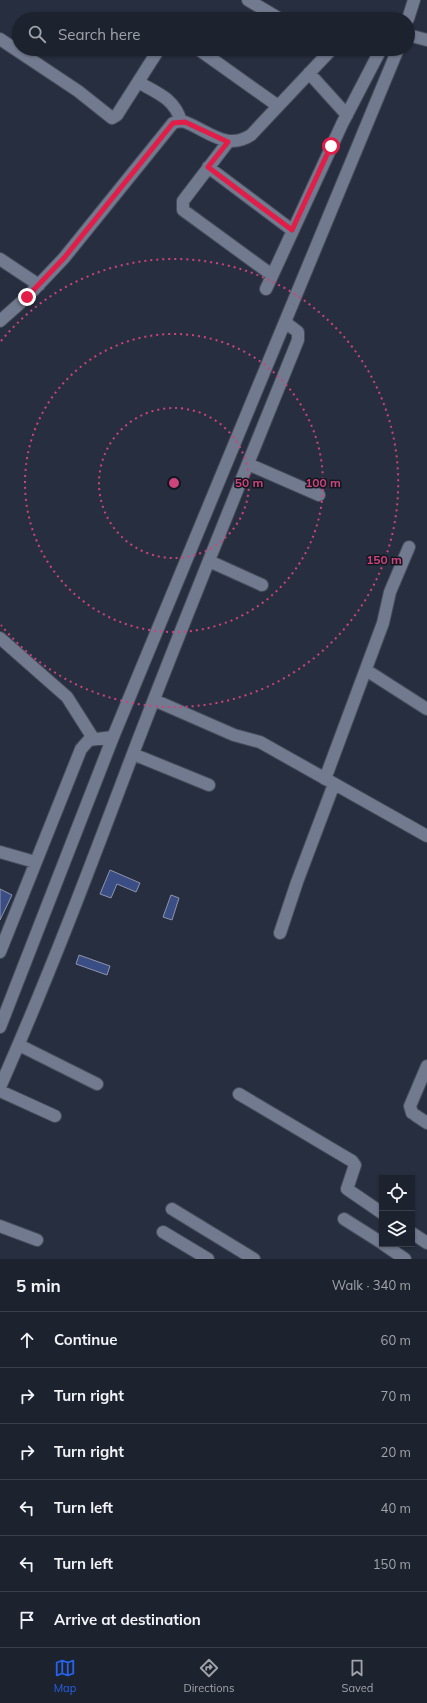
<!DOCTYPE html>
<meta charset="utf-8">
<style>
:root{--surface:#1d222f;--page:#252a37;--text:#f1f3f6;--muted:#a0a4aa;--line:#3b3f4b;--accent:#2563eb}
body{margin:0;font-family:Mulish,sans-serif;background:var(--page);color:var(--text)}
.controls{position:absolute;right:12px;bottom:12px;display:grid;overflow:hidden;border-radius:0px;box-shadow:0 1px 3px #0004}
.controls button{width:36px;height:36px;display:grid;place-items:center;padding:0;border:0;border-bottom:1px solid var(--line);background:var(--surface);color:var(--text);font:20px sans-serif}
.stop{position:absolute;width:12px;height:12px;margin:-9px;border:3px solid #e11d48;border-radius:50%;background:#fff}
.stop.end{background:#e11d48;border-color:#fff;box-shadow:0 1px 4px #0008}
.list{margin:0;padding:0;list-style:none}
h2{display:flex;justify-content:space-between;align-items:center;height:52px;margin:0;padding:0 16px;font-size:17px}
h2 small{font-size:13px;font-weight:400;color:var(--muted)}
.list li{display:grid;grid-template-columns:26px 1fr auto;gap:12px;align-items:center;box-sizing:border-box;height:56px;padding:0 16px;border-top:1px solid var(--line)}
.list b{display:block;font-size:15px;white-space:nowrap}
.list em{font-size:13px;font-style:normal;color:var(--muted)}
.icon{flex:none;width:22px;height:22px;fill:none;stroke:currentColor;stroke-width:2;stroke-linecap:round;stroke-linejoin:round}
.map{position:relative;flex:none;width:427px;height:1259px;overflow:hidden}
.search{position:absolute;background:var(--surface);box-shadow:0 1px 3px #0004;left:12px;right:12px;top:12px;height:44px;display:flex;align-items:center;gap:10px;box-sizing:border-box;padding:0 14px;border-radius:22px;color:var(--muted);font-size:15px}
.sheet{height:388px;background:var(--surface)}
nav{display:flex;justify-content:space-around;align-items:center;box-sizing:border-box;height:56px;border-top:1px solid var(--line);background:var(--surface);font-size:11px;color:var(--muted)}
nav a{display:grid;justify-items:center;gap:2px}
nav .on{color:var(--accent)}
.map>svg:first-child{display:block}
.building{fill:#3b4d85;stroke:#8d95ab}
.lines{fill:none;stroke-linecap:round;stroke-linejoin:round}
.minor-casing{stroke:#464c5a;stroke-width:14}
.minor{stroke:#727a8f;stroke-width:12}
.route{stroke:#e11d48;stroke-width:5}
.ring{fill:none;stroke:#cb447c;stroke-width:2;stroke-dasharray:2 4}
.centre{fill:#cb447c;stroke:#13161e;stroke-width:2}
.ring-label{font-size:12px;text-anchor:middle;font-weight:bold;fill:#cb447c;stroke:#13161e;stroke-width:3;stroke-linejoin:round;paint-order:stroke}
</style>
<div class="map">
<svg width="427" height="1259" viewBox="0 0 427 1259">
<rect width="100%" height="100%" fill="#272e3f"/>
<!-- building -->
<path class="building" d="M110 870 140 883 136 892 117 884 111 898 100 894Z
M0 889 12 895 0 920Z
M171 895 179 898 172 920 163 917Z
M79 955 110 966 107 975 76 964Z"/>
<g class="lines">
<!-- minor casing -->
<g class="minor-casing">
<path id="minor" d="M248 0 280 19
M408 19 414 0
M408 35 427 40
M0 39 78 91 112 118 117 115 159 49
M198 49 278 106
M309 73 347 115
M138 82C157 93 174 98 181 121
M228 142 183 201V210L272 275
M208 167 292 230
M0 259 39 285
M266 289 342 124 381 49
M0 321 27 297 64 258 173 123 181 121 185 122C208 131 227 151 251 135L332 49
M248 464 319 495
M209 561 262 585
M0 638 67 697 93 738
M366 670 427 709
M154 700 234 735 260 742 427 836
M133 754 209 785
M325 779 383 623 390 592 409 547
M0 852 35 862
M280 933 297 882 334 784
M0 952 81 749 89 740 113 737
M0 1027 113 737 398 49
M19 1045 97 1084
M0 1087C47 981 88 873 129 764 183 622 241 481 298 340V332L285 322
M0 1091 55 1116
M239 1094 352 1161 355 1165 347 1189 382 1213
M412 1113 410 1106 427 1066
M415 1115 427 1123
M172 1209 254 1259
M344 1219 382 1243
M0 1226 37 1240
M163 1232 208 1259
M412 1233 427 1243
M383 1244 405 1259"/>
</g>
<!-- minor -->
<use href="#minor" class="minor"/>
</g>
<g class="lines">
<!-- route -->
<path class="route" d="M27 297 64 258 173 123 185 122 228 142 208 167 292 230 331 146"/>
</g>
<!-- distance rings -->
<g class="ring">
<circle cx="174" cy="483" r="75"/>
<circle cx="174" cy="483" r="149"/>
<path d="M1 341A224 224 0 1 1 1 625"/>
</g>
<circle cx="174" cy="483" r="6" class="centre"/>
<g class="ring-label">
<text x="249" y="487">50 m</text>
<text x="323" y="487">100 m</text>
<text x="384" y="564">150 m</text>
</g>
</svg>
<div class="controls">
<button><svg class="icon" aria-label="locate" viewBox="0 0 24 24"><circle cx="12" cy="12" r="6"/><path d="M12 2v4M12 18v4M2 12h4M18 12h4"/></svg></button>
<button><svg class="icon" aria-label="layers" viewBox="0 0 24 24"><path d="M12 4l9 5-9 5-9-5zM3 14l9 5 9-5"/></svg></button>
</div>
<div class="stop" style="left:331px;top:146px"></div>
<div class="stop end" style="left:27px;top:297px"></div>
<div class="search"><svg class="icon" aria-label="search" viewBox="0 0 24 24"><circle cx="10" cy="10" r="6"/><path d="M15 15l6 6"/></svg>Search here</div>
</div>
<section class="sheet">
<h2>5 min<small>Walk · 340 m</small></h2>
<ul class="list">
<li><svg class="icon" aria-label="ahead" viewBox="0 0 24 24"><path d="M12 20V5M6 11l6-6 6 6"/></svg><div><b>Continue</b></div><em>60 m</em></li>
<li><svg class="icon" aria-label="right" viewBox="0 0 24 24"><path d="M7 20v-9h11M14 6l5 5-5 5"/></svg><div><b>Turn right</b></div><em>70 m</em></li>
<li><svg class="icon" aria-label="right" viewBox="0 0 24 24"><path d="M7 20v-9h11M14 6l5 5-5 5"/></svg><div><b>Turn right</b></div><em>20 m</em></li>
<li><svg class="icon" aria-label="left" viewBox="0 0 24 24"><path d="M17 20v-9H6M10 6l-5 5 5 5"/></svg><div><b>Turn left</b></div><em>40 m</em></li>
<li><svg class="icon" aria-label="left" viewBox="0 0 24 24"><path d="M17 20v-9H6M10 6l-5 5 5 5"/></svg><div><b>Turn left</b></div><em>150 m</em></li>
<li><svg class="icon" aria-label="arrive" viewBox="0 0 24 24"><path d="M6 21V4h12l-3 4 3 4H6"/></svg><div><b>Arrive at destination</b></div></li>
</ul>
</section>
<nav>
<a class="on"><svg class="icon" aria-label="map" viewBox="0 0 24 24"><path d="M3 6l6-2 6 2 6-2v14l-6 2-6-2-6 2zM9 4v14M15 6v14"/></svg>Map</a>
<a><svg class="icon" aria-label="directions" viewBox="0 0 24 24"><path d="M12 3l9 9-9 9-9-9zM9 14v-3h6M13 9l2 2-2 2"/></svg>Directions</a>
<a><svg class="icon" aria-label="saved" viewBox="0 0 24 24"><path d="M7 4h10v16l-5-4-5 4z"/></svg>Saved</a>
</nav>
